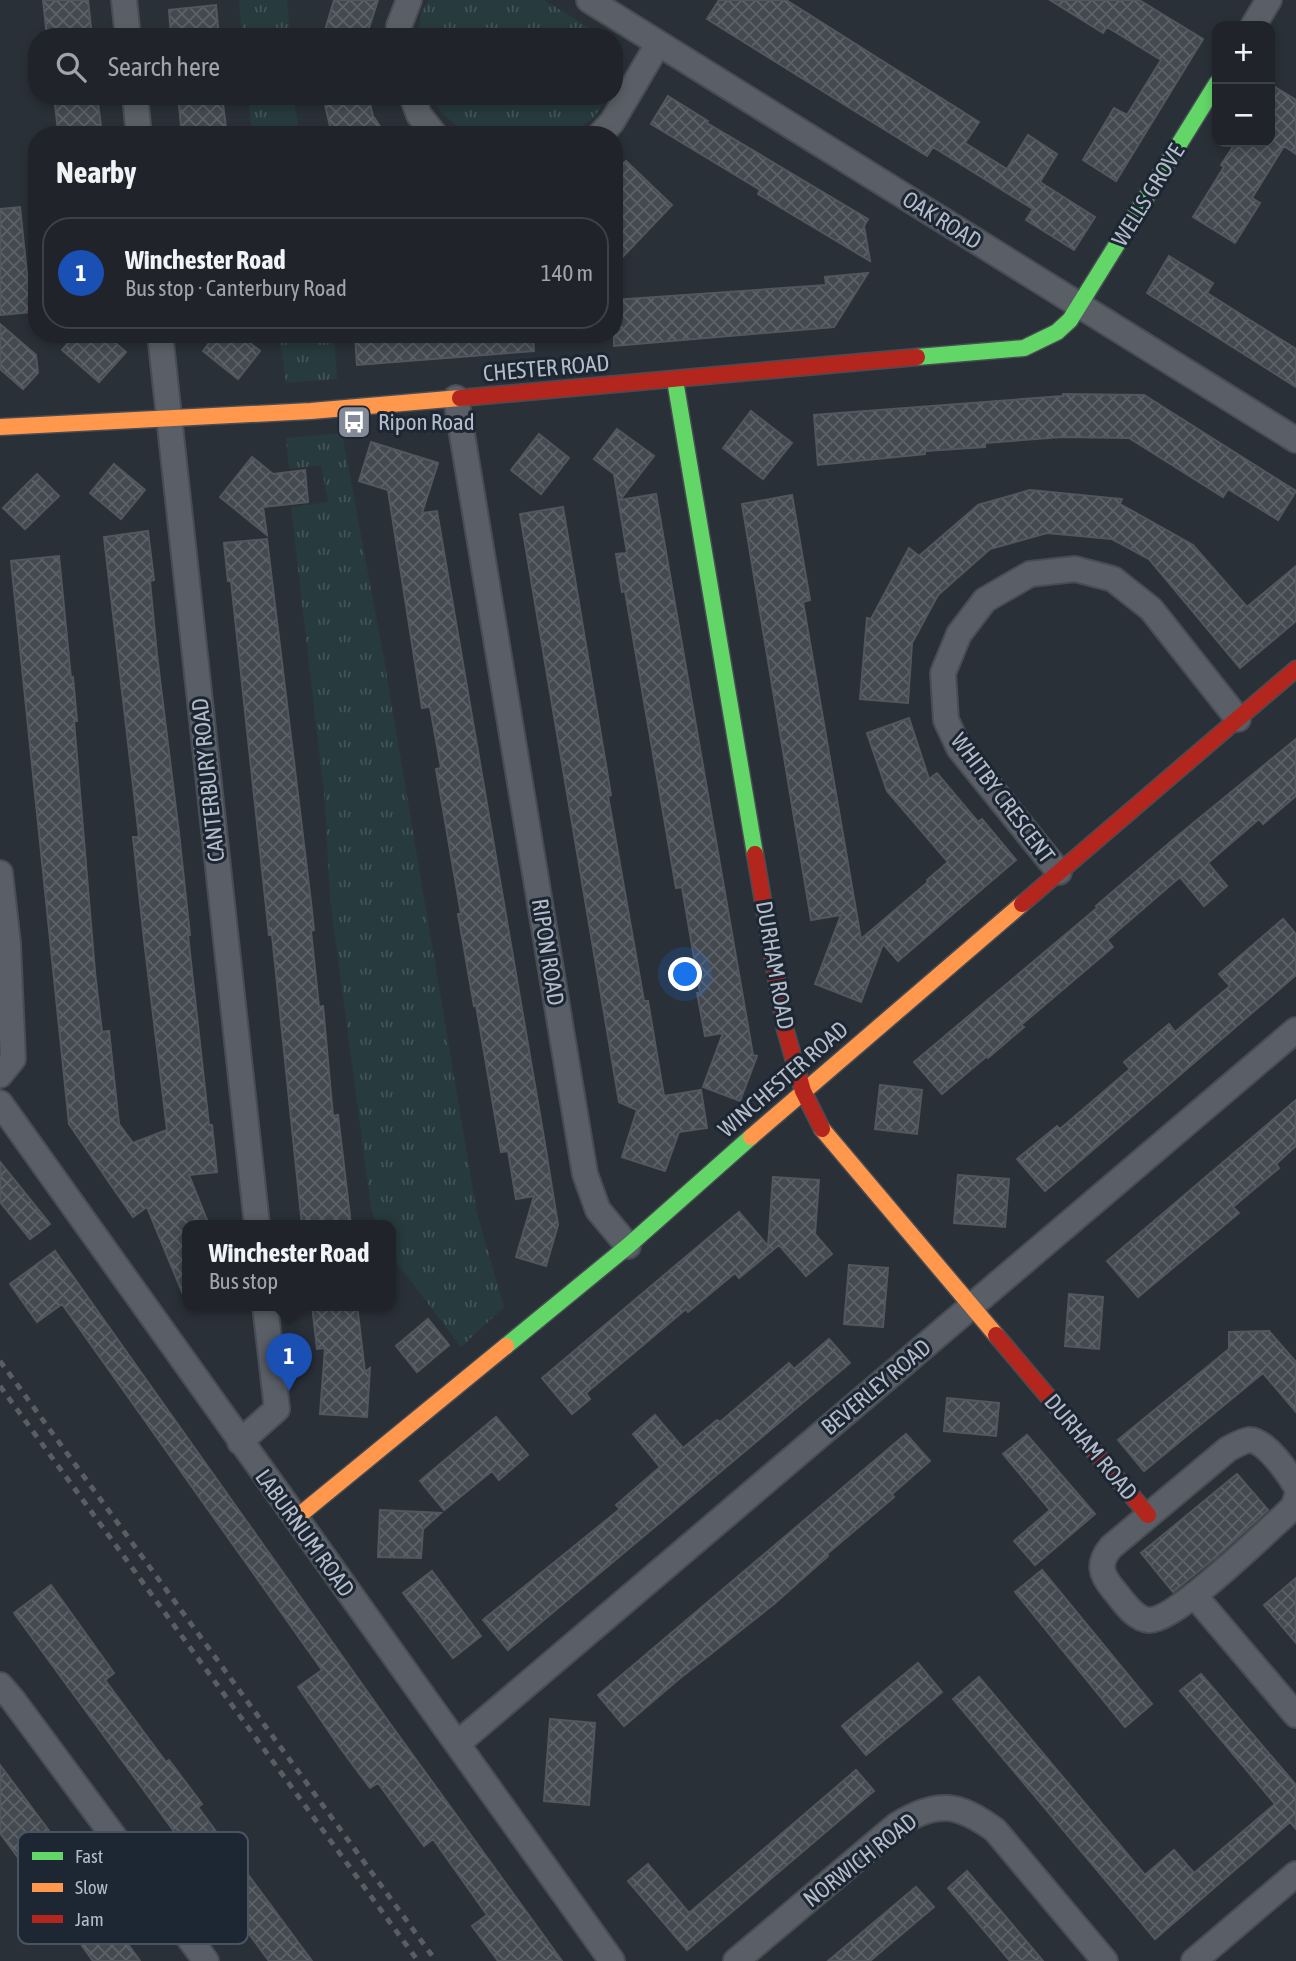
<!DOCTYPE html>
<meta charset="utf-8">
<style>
:root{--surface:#20242a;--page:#282c32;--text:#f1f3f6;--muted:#a2a4a8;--line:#3d4147;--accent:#0b8043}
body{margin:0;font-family:"Asap Condensed",sans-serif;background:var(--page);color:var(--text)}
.controls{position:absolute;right:21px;top:21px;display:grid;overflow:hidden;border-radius:14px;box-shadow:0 4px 10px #0003}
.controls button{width:63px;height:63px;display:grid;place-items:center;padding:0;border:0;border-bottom:2px solid var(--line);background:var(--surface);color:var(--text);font:35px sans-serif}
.you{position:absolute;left:686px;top:975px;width:24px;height:24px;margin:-18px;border:5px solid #fff;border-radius:50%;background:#1a73e8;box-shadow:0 0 0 10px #1a73e833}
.badge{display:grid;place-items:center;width:46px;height:46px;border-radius:50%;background:var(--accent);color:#fff;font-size:23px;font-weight:700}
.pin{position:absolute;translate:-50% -58px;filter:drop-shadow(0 2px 4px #0008)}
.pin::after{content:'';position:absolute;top:37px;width:24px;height:21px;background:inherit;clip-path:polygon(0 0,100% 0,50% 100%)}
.popup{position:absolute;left:182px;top:1220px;width:214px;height:91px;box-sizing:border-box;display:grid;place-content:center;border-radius:14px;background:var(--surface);filter:drop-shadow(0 2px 5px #0005);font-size:23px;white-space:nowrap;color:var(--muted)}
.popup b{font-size:26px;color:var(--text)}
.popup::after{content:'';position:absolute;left:50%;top:100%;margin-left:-14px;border:14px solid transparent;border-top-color:var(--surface)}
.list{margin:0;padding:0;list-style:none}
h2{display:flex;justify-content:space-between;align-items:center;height:91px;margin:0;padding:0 28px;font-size:30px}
h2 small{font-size:23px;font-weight:400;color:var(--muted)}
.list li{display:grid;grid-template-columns:46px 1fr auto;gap:21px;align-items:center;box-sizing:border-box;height:112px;margin:0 14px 14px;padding:0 14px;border:2px solid var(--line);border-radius:28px}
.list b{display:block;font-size:26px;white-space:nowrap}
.list p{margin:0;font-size:23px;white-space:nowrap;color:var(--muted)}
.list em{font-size:23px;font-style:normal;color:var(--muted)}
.icon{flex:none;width:38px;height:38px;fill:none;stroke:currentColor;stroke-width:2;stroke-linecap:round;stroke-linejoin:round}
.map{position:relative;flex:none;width:1296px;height:1961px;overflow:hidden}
.search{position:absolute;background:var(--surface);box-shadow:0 4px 10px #0003;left:28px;top:28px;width:595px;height:77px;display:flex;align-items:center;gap:18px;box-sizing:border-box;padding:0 24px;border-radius:28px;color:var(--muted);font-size:26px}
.panel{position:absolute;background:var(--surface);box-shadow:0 4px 10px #0003;left:28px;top:126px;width:595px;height:217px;border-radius:28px}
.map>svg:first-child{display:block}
.grass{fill:url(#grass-tufts)}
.building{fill:url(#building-cross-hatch);stroke:#52575f;stroke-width:2}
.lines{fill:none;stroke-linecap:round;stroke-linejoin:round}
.street-casing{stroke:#484c53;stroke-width:28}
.fast-casing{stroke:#484c53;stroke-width:19}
.slow-casing{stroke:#484c53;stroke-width:19}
.jam-casing{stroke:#484c53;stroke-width:19}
.street{stroke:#5a5e66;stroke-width:24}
.fast{stroke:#63d668;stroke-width:16}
.slow{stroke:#ff974d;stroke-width:16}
.jam{stroke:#b3261e;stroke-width:16}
.rail{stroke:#595d64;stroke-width:5;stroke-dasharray:7 7;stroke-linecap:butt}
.labels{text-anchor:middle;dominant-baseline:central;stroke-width:6;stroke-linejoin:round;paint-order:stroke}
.street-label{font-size:23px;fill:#b4bcc9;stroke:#1d2633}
.poi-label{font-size:23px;fill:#b4bcc9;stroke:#1d2633;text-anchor:start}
.key{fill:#1d2633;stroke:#4a5360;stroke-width:2}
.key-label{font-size:19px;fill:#b4bcc9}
</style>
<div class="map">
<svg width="1296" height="1961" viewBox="0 0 1296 1961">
<defs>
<pattern id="grass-tufts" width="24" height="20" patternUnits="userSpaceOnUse" patternTransform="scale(1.75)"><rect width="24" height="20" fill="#273a3e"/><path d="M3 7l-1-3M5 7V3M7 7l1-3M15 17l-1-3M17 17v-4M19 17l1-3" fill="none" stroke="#445559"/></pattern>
<pattern id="building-cross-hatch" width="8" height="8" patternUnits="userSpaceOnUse" patternTransform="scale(1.75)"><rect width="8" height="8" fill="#444950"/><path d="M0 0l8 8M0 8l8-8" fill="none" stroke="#5d6168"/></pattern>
</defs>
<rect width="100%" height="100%" fill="#2a3038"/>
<!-- grass -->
<path class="grass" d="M239 0H287L290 37H242Z
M429 0H544L604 37H418L421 13Z
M248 96H293L300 135H252Z
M432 96H608L595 116 571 135H467L441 112Z
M279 334H334L337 379 286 383Z
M342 433 384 659 477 1213 504 1307 461 1347 391 1255 390 1225H376L371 1207 330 899 325 803 291 507 328 502 321 465 289 469 286 438Z"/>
<!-- building -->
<path class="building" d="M43 0H88L92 37H47Z
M334 0H378L366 37H323Z
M719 0H786L979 122 965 143 1007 169 1028 135 1057 154 1040 182 1095 217 1074 250 1026 220 1033 209 933 147 927 156 707 19Z
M1050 0H1139L1203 39 1116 181 1083 160 1114 108 1127 115 1161 60 1107 27 1103 33Z
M216 5 219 37H171L169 10Z
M1270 84 1296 100V154L1284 146 1252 198 1260 203 1235 243 1193 217 1224 167 1221 165 1236 142H1270Z
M54 96H97L101 126 58 131Z
M178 96H222L227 135H182Z
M323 96H368L373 116 386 135H332Z
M668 96 708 121 707 123 868 219 864 226 870 261 758 194 760 190 651 124Z
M626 161 672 205 614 266V173Z
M20 207 31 312 0 315V209Z
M1169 256 1213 283 1207 293 1296 349V387L1147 293Z
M868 273 834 327 614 346V300L826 285 825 277Z
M0 324 36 355 38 373 23 389 0 369Z
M76 334H105L126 352 99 382 62 350Z
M216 334H239L260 351 238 379 203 351Z
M355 334H533L534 351 357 365Z
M1063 394 1144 395 1296 491 1278 520 1228 489 1223 497 1129 438 1062 437 985 443V447L925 451V454L818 465 814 415 1063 396Z
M751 411 792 443 763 479 723 448Z
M617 429 654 456 620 500 656 494 753 1055 757 1056 740 1101 703 1087 723 1033 705 1036 697 993H700L682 887 676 888 625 591 622 592 616 554 627 553 614 474 594 459Z
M539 434 569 458 541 494 511 470Z
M371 442 438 463 422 513 437 511 545 1144 558 1225 546 1266 516 1257 534 1196 516 1199 508 1151 501 1152 476 1005 474 1006 458 914H461L436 769 441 768 430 707 422 708 388 490 359 481Z
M252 457 273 474 305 470 308 502 263 507 267 535 220 497Z
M114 464 145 490 121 519 90 493Z
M37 474 59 496 25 529 3 508Z
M1030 490 1122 499 1120 504 1193 545 1247 607 1296 566V621L1240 668 1149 559 1112 539 1047 533 990 549 938 595 912 643 908 703 860 699 867 618 871 619 909 548 919 556 978 505Z
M792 495 810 600 803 602 861 939 928 882 927 880 948 862 887 791 867 733 909 718 929 779 937 773 978 822 982 819 1016 860 898 961 883 944 861 1002 815 984 841 915 811 920 742 504Z
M563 507 611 795 608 796 644 1001H648L664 1096 701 1090 707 1128 679 1132 665 1171 622 1157 637 1110 619 1102 520 514Z
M148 531 154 580 150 581 157 655 179 833 190 935H188L209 1125H212L217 1172 189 1175 209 1225H187V1304L147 1207 133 1217 69 1124 11 561 59 556 71 678 73 677 77 721H74L95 972 102 1032 109 1031 119 1124 133 1143 167 1130 144 940 133 837H139L104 537Z
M267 539 311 902 314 930 311 931 319 1007 323 1006 333 1116 338 1115 351 1225H302L272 935H269L231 581H228L224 543Z
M1296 739V796L1263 824 1259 819 1208 863 1227 886 1204 906 1180 877 1107 940 1113 947 1021 1025 1024 1027 988 1058 987 1056 942 1094 914 1062 1097 908 1096 906 1175 838Z
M1283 919 1296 934V975L1045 1191 1017 1159 1057 1126 1060 1129 1130 1069 1124 1062 1169 1024 1175 1032 1230 986 1219 974Z
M880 1085 922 1090 917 1134 875 1129Z
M1296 1100V1146L1276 1164 1279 1168 1233 1207 1239 1213 1138 1297 1107 1261Z
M0 1162 50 1224 30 1239 0 1202Z
M958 1175 1009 1179 1005 1227 954 1223Z
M773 1177 819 1180 815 1234 832 1254 806 1276 779 1245 739 1278 735 1273 688 1312 686 1309 586 1393 590 1399 572 1414 542 1378 739 1212 768 1246Z
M55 1251 386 1718 562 1961H498L472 1926 487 1915 433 1839 424 1846 378 1783 370 1788 341 1749 298 1687 322 1670 62 1304 37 1322 10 1284Z
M849 1265 888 1268 883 1327 844 1324Z
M1069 1294 1103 1297 1099 1349 1065 1346Z
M312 1305H357L365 1372 370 1368 367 1417 320 1414 325 1348 317 1349Z
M428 1319 449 1345 417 1372 396 1346Z
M1269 1331 1296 1362V1412L1263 1373 1144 1471 1118 1440 1229 1349V1332Z
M829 1339 850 1363 508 1650 483 1620 620 1509 616 1505 660 1467 633 1434 655 1415 683 1448 717 1420 720 1422 789 1363 794 1369Z
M947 1398 999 1403 996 1436 944 1431Z
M496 1417 528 1455 499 1480 492 1471 444 1510 420 1481Z
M906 1434 930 1461 892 1494 894 1497 827 1554 828 1556 774 1604 679 1679 624 1726 598 1695Z
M1027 1435 1095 1514 1035 1565 1014 1541 1050 1510 1003 1454Z
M1237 1474 1268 1510 1216 1557 1173 1592 1141 1553Z
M380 1510 441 1513 423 1529 421 1558 378 1557Z
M1042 1570 1152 1704 1125 1727 1015 1592Z
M432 1571 481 1636 453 1658 403 1593Z
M1296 1578V1643L1264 1605Z
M51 1585 114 1673 105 1680 166 1762 169 1760 202 1804 198 1807 312 1961H269L14 1613Z
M918 1663 942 1692 866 1755 842 1726Z
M1201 1674 1296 1785V1829L1290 1822 1155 1939 953 1699 979 1677 1145 1875 1174 1850 1194 1873 1275 1804 1180 1691Z
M550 1719 595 1723 589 1805 544 1801Z
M0 1765 64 1851 62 1852 140 1961H93L70 1929 66 1933 31 1885 36 1882 0 1833Z
M856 1770 874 1791 687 1950 628 1881 648 1864 689 1913Z
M967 1871 1043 1961H1010L948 1888Z
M916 1887 934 1907 870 1961H828Z"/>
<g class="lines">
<!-- street casing -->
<g class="street-casing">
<path id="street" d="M124 0 128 37
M589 0 1296 440
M1253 26 1269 0
M399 37V26L409 0
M135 96 139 135
M412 96 419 115 435 135
M600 135 612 122 658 44
M160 334 257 1225
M456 398 585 1174 598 1210 628 1246
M1059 872 959 748 946 720 943 673 959 634 985 600 1030 574 1075 569 1113 579 1151 609 1238 719
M0 873 8 944 13 1059 0 1075
M0 1103 612 1961
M240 1442 277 1409 265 1305
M1296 1486C1288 1473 1265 1439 1249 1440 1242 1441 1234 1446 1228 1449L1111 1547C1098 1563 1100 1573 1113 1589 1122 1599 1133 1619 1149 1620 1175 1621 1261 1536 1284 1516L1294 1506 1296 1499
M1194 1595 1296 1715
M0 1685 13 1700 206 1961
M457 1744 1296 1030
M736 1961 897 1825C937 1800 958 1803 995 1830L1105 1961
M1194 1961 1296 1874"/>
</g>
<!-- fast casing -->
<g class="fast-casing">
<path id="fast" d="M917 357 1024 348 1057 332 1070 320 1217 83
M675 380 755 854
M506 1346 628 1246 751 1137"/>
</g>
<!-- slow casing -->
<g class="slow-casing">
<path id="slow" d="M0 427 311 411 460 398
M822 1129 996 1335
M751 1137 1022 904
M296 1518 506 1346"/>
</g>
<!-- jam casing -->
<g class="jam-casing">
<path id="jam" d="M460 398 917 357
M755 854 785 1029 803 1091 822 1129
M1022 904 1296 669
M996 1335 1148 1515"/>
</g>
<!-- street -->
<use href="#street" class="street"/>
<!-- fast -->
<use href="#fast" class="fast"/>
<!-- slow -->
<use href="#slow" class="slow"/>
<!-- jam -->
<use href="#jam" class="jam"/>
<!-- rail -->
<path class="rail" d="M0 1361 436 1961
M0 1386 418 1961"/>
</g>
<!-- icons -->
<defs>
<g id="bus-square" transform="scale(1.75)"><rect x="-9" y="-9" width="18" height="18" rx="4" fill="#848b96" stroke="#1d2633"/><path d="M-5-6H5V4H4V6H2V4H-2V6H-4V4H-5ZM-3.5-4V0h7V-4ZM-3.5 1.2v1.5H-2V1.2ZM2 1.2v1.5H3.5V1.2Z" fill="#fff"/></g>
</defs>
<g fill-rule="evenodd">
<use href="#bus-square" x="354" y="422"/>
</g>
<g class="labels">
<!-- street labels -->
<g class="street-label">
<text transform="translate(1148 195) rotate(-58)">WELLS GROVE</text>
<text transform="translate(942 220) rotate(32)">OAK ROAD</text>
<text transform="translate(546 368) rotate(-5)">CHESTER ROAD</text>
<text transform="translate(208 780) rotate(-96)">CANTERBURY ROAD</text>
<text transform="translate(1003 798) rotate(53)">WHITBY CRESCENT</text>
<text transform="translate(548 952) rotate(81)">RIPON ROAD</text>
<text transform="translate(775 965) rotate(80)">DURHAM ROAD</text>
<text transform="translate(783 1079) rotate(-41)">WINCHESTER ROAD</text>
<text transform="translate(876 1387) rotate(-40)">BEVERLEY ROAD</text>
<text transform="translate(1091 1447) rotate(50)">DURHAM ROAD</text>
<text transform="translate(305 1533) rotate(54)">LABURNUM ROAD</text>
<text transform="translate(860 1860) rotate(-38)">NORWICH ROAD</text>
</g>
<!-- poi labels -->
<g class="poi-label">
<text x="378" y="422">Ripon Road</text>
</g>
</g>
<!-- legend -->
<rect x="18" y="1832" width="230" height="112" rx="10" class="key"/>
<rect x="32" y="1852" width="31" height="8" fill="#63d668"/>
<rect x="32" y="1883" width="31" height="9" fill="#ff974d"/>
<rect x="32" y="1915" width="31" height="8" fill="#b3261e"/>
<g class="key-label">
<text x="75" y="1863">Fast</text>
<text x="75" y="1894">Slow</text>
<text x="75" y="1926">Jam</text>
</g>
</svg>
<div class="controls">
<button>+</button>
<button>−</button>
</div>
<div class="you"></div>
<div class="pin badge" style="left:289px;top:1391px;background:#1a4fb4">1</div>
<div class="popup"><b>Winchester Road</b>Bus stop</div>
<div class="search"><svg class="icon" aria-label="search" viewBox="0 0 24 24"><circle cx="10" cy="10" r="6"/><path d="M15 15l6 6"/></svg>Search here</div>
<section class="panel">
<h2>Nearby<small></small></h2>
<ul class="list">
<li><span class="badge" style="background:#1a4fb4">1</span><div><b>Winchester Road</b><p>Bus stop · Canterbury Road</p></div><em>140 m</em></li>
</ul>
</section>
</div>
